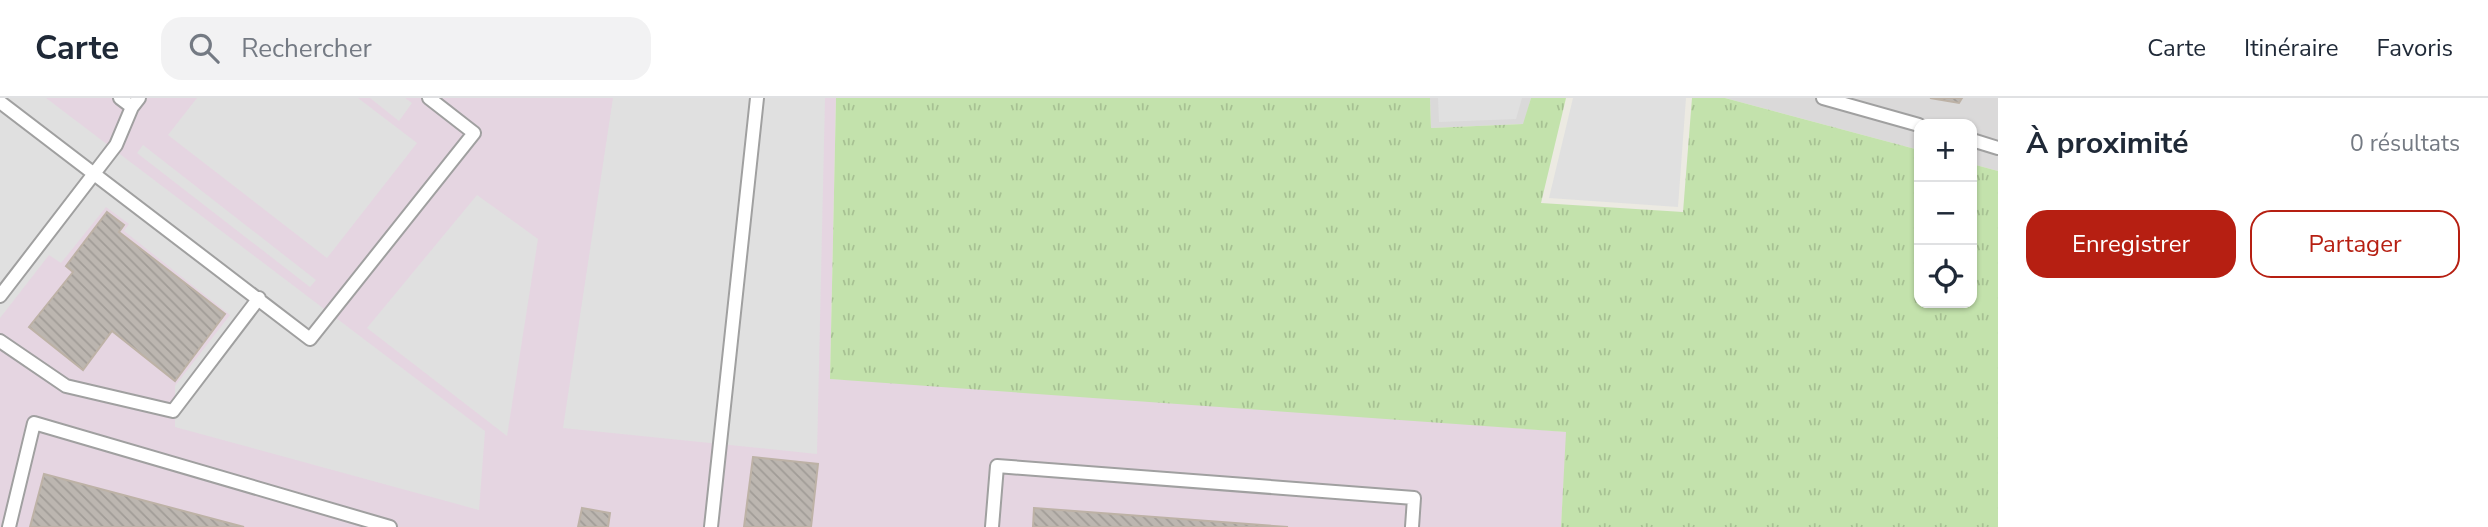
<!DOCTYPE html>
<html lang="fr">
<meta charset="utf-8">
<style>
:root{--surface:#fff;--page:#f2f2f3;--text:#1f2937;--muted:#747a83;--line:#e0e1e3;--accent:#b61f12}
body{margin:0;font-family:"Nunito Sans",sans-serif;background:var(--page);color:var(--text)}
.controls{position:absolute;right:21px;top:21px;display:grid;overflow:hidden;border-radius:14px;box-shadow:0 2px 5px #0004}
.controls button{width:63px;height:63px;display:grid;place-items:center;padding:0;border:0;border-bottom:2px solid var(--line);background:var(--surface);color:var(--text);font:35px sans-serif}
.list{margin:0;padding:0;list-style:none}
h2{display:flex;justify-content:space-between;align-items:center;height:91px;margin:0;padding:0 28px;font-size:30px}
h2 small{font-size:23px;font-weight:400;color:var(--muted)}
.actions{display:flex;gap:14px;padding:21px 28px}
.actions a{flex:1;padding:16px 0;border:2px solid var(--accent);border-radius:21px;text-align:center;font-size:24px;color:var(--accent)}
.actions .main{background:var(--accent);color:#fff}
.icon{flex:none;width:38px;height:38px;fill:none;stroke:currentColor;stroke-width:2;stroke-linecap:round;stroke-linejoin:round}
.map{position:relative;flex:none;width:1998px;height:429px;overflow:hidden}
header{display:flex;align-items:center;gap:42px;box-sizing:border-box;height:98px;padding:0 35px;background:var(--surface);border-bottom:2px solid var(--line)}
header strong{font-size:33px}
nav{display:flex;gap:38px;margin-inline-start:auto;font-size:24px}
.search{width:490px;height:63px;background:var(--page);display:flex;align-items:center;gap:18px;box-sizing:border-box;padding:0 24px;border-radius:21px;color:var(--muted);font-size:26px}
main{display:flex}
aside{flex:1;background:var(--surface)}
.map>svg:first-child{display:block}
.residential{fill:#dad9d9}
.industrial{fill:#e5d5e1}
.grass{fill:url(#grass-tufts)}
.parking{fill:#e0e0e0}
.building{fill:url(#building-back-hatch);stroke:#bdb2a6;stroke-width:2}
.lines{fill:none;stroke-linecap:round;stroke-linejoin:round}
.service-casing{stroke:#a0a0a0;stroke-width:16}
.service{stroke:#fff;stroke-width:12}
</style>
<header>
<strong>Carte</strong>
<div class="search"><svg class="icon" aria-label="search" viewBox="0 0 24 24"><circle cx="10" cy="10" r="6"/><path d="M15 15l6 6"/></svg>Rechercher</div>
<nav><a>Carte</a><a>Itinéraire</a><a>Favoris</a></nav>
</header>
<main>
<div class="map">
<svg width="1998" height="429" viewBox="0 0 1998 429">
<defs>
<pattern id="grass-tufts" width="24" height="20" patternUnits="userSpaceOnUse" patternTransform="scale(1.75)"><rect width="24" height="20" fill="#c3e2ac"/><path d="M3 7l-1-3M5 7V3M7 7l1-3M15 17l-1-3M17 17v-4M19 17l1-3" fill="none" stroke="#a7c193"/></pattern>
<pattern id="building-back-hatch" width="6" height="6" patternUnits="userSpaceOnUse" patternTransform="scale(1.75)"><rect width="6" height="6" fill="#bcb6b0"/><path d="M-1 5l2 2M0 0l6 6M5-1l2 2" fill="none" stroke="#a19c97"/></pattern>
</defs>
<rect width="100%" height="100%" fill="#eceae2"/>
<!-- residential -->
<path class="residential" d="M1430 0H1531L1524 26 1431 30Z
M1725 0H1998V73L1972 66V26H1919V52Z"/>
<!-- industrial -->
<path class="industrial" d="M0 0H836L830 281 988 288 1567 334 1561 429H0Z"/>
<!-- grass -->
<path class="grass" d="M836 0H1430L1431 30 1523 26 1531 0H1566L1541 105 1683 114 1692 0H1725L1919 52V205H1972V66L1998 73V429H1561L1566 334 830 281Z"/>
<!-- parking -->
<path class="parking" d="M0 0H46L485 333 479 412 175 329V288L230 217 124 133 129 126 106 109 61 165 49 157 0 220Z
M197 0H358L417 45 327 160 168 37Z
M370 0H405L412 5 399 23Z
M613 0H825L817 356 563 330Z
M1438 0H1522L1516 21 1439 24Z
M1573 0H1686L1678 109 1549 100Z
M143 47 316 182 310 189 137 55Z
M477 97 538 141 507 338 367 230Z"/>
<!-- building -->
<path class="building" d="M1930 0H1962L1959 5Z
M107 114 124 127 119 134 225 216 175 283 112 233 83 272 29 229 73 174 66 168Z
M753 359 818 366 811 429H744Z
M44 376 244 429H30Z
M582 410 610 415 608 429H578Z
M1034 410 1288 429H1033Z"/>
<g class="lines">
<!-- service casing -->
<g class="service-casing">
<path id="service" d="M120 0 132 9 139 0
M1823 0 1919 27
M0 4 310 241 474 35 429 0
M1972 42 1998 50
M0 198 116 47 132 9
M0 243 66 288 173 313 259 200
M9 429 34 325 390 429
M711 429 757 0
M992 429 997 368 1414 400 1412 429"/>
</g>
<!-- service -->
<use href="#service" class="service"/>
</g>
</svg>
<div class="controls">
<button>+</button>
<button>−</button>
<button><svg class="icon" aria-label="locate" viewBox="0 0 24 24"><circle cx="12" cy="12" r="6"/><path d="M12 2v4M12 18v4M2 12h4M18 12h4"/></svg></button>
</div>
</div>
<aside>
<h2>À proximité<small>0 résultats</small></h2>
<ul class="list">
</ul>
<div class="actions"><a class="main">Enregistrer</a><a>Partager</a></div>
</aside>
</main>
